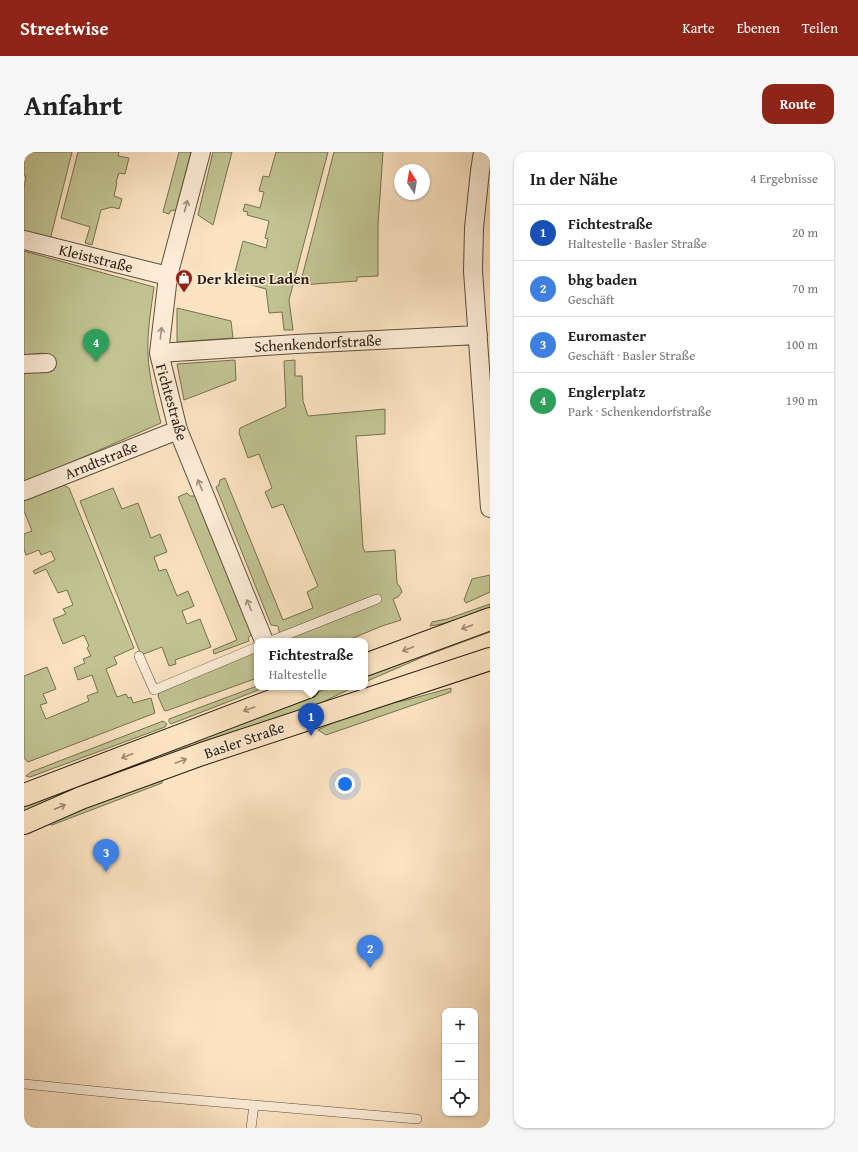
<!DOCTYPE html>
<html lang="de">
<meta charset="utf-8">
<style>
:root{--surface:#fff;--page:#f6f6f6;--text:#222;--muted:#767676;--line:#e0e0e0;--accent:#8f2418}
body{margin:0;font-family:"Gentium Book Plus",serif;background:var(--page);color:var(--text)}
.controls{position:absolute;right:12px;bottom:12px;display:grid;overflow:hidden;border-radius:8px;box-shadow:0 1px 3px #0004}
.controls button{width:36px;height:36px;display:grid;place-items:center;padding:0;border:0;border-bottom:1px solid var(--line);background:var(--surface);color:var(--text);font:20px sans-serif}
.compass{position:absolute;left:370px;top:12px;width:36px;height:36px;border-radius:50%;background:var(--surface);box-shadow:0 1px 3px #0004;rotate:348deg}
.you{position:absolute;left:321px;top:632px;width:14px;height:14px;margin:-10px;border:3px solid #fff;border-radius:50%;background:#1a73e8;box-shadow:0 0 0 6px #1a73e833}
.badge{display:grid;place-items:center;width:26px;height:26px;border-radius:50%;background:var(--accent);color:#fff;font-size:13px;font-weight:700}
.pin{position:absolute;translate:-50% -33px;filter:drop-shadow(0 1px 2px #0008)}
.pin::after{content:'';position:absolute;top:21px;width:14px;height:12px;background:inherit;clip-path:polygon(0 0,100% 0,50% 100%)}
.popup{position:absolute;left:230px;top:486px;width:114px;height:52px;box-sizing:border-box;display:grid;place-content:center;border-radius:8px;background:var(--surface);filter:drop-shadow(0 1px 3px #0005);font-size:13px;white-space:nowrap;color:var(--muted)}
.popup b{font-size:15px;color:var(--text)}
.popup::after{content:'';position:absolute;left:50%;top:100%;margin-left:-8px;border:8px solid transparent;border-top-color:var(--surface)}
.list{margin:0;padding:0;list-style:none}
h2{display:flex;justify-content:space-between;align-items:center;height:52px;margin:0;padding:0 16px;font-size:17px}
h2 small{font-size:13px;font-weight:400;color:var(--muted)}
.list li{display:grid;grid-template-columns:26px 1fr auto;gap:12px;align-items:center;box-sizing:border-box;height:56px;padding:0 16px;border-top:1px solid var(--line)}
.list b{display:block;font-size:15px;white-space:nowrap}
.list p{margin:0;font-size:13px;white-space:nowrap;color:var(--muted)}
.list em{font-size:13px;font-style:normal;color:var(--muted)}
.icon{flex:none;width:22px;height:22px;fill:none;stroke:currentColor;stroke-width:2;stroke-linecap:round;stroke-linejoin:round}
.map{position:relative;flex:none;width:466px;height:976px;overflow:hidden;border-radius:12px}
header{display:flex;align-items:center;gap:24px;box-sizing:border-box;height:56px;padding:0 20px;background:var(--accent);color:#fff}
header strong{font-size:19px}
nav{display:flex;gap:22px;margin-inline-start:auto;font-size:14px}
.intro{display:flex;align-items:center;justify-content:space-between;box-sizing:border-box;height:96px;padding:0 24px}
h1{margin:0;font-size:28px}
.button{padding:10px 18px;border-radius:12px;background:var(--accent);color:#fff;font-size:14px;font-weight:700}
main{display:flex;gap:24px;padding:0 24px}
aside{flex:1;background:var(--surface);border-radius:12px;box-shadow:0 1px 3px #0004}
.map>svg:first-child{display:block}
.green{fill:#c1c492;stroke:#767052}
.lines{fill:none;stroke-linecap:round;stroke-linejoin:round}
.lane-casing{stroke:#5f4f3e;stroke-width:10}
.street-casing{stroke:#5f4f3e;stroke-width:20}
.primary-casing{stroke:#2b1d11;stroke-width:24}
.lane{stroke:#fdedd8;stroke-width:9}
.street{stroke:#fdedd8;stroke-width:18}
.primary{stroke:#fce4c3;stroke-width:22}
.oneway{stroke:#9e8f7e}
.oneway2{stroke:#9e8a73}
.labels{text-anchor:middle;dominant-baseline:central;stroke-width:3;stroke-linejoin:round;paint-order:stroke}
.street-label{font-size:15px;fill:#2b1d11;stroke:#fdedd8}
.poi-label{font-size:15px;font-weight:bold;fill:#2b1d11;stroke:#fdedd8;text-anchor:start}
</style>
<header>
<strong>Streetwise</strong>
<nav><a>Karte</a><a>Ebenen</a><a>Teilen</a></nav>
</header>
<div class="intro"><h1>Anfahrt</h1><a class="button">Route</a></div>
<main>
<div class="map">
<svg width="466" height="976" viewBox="0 0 466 976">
<rect width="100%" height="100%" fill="#fce4c3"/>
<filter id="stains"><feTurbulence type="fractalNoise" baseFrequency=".005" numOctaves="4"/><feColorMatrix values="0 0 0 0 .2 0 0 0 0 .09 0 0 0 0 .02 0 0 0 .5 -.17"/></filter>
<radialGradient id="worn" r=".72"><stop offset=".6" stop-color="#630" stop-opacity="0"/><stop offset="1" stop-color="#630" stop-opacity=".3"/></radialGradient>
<!-- green -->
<path class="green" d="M0 0H48L26 88 0 81V35L2 24H0Z
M54 0H95L94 4 105 6 101 22 95 21 92 30 93 31 90 44 98 47 95 57 88 55 77 58 68 93 61 91 66 75 37 66Z
M155 0H167L152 58 146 59 145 62 139 60Z
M189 0H208L189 73 174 63Z
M252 0H304L265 148 269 178H260L258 160 245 161 242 137 209 128 219 89 242 96 244 87 241 86 245 69 223 63 224 60 219 59 221 52 236 56 240 40 235 39 239 24 245 25Z
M310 0H359L354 73V124L333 125V129L276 133Z
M0 99 130 135C127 157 123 180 124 202 125 225 131 248 137 271L0 331V220L20 219 19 201 0 203Z
M153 156 207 169 209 186 153 190Z
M211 208 212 228 160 248 153 212Z
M271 208V224H278L279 249 284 264 361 257V282L332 284 339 396 341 400 371 398 373 431 376 435 378 440 374 445 369 447 377 468 358 474 322 489H257L254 474 247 473 192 335 195 333 196 328 201 326 259 468 289 456 283 440 294 434 259 352 248 356 241 340 248 336 235 302 224 306 215 281 216 276 262 255 260 209Z
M39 333 45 336 110 496 90 505 93 512 82 517 93 545 102 542 104 546 107 545 109 551 127 546 131 561 4 610 0 606V524L23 515 32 537 19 542 23 551 16 553 22 567 65 549 63 544 74 540 68 523 54 528 50 516 61 511 59 507 67 504 63 496 65 494 60 483 39 492 29 467 42 462 39 457 49 453 43 438 34 441 22 417 11 422 9 419 31 408 27 399 17 403 15 398 2 403 0 397V382L8 379 0 359V349Z
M89 336 98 357 114 351 127 386 136 382 143 400 130 405 135 419 142 417 153 444 164 439 170 454 158 459 163 472 176 467 187 495 151 508 152 512 145 514 138 495 117 503 56 349Z
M163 341 166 344H172L228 482 224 486 225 489 190 502 189 498 213 488 154 345Z
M466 423V440L442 451 440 448 448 427Z
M466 452V456C446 464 427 471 406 474L408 470 423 467Z
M466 475V480L401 504 341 530V522Z
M233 499V526L142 559 140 558 134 544 135 541Z
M233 534 242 535 147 572 145 570V567Z
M307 535H330L299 550 0 660V651Z
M427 536V540L302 583 294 578 340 556 379 549Z
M139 569 143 572 141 575 6 625 2 624 7 620Z
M139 624 138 631 28 673 21 671Z"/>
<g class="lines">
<!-- lane casing -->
<g class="lane-casing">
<path id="lane" d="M247 489 353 447
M115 504 130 538 233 495
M0 932 100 942 393 967
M227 976 230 953"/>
</g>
<!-- street casing -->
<g class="street-casing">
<path id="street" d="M177 0 144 124 135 201 154 278 240 489
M459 0 456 19 450 76 449 119 466 356
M0 88 144 124
M135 201 272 192 454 183
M0 212 23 211
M0 339 154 278"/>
</g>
<!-- primary casing -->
<g class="primary-casing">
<path id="primary" d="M341 513 466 467
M0 643 284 535
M0 671 57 646 178 602 466 507"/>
</g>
<!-- lane -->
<use href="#lane" class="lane"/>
<!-- street -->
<use href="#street" class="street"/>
<!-- primary -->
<use href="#primary" class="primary"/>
</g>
<!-- one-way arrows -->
<defs><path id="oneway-shaft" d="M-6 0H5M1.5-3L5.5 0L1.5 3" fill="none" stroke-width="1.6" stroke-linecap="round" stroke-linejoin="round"/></defs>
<g class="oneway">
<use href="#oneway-shaft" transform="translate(162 54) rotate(-75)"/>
<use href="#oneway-shaft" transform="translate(137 181) rotate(-83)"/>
<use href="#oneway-shaft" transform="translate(176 333) rotate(-112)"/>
<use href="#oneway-shaft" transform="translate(225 453) rotate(-112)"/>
</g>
<g class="oneway2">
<use href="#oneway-shaft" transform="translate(443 475) rotate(161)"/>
<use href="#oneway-shaft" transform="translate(384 497) rotate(159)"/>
<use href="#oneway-shaft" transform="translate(225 557) rotate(160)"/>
<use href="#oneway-shaft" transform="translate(103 604) rotate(159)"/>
<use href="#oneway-shaft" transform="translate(157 609) rotate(-20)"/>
<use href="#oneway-shaft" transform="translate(36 655) rotate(-23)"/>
</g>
<!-- icons -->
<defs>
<g id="shop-pin" transform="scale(0.9)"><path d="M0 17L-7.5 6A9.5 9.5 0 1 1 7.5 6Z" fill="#8f2418" stroke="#fdedd8"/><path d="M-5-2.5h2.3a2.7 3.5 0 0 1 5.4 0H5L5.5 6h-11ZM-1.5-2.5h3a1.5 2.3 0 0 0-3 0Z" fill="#fff"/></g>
</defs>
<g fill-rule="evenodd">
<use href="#shop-pin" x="160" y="126"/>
</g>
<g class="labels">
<!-- street labels -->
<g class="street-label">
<text transform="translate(72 106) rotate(14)">Kleiststraße</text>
<text transform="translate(294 191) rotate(-3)">Schenkendorfstraße</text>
<text transform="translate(148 250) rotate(74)">Fichtestraße</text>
<text transform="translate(77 308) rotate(-22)">Arndtstraße</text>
<text transform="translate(220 588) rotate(-19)">Basler Straße</text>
</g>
<!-- poi labels -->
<g class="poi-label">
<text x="173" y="126">Der kleine Laden</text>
</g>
</g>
<rect width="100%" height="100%" filter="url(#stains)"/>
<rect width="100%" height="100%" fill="url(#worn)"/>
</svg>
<div class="controls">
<button>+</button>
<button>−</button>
<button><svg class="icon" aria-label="locate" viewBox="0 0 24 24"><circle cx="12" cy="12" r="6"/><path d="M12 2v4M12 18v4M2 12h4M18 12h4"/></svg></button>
</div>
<svg class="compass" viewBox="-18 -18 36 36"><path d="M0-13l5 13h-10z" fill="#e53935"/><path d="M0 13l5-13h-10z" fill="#767676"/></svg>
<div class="you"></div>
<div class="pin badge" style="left:287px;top:584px;background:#1a4fb4">1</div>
<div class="popup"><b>Fichtestraße</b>Haltestelle</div>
<div class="pin badge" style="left:346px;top:816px;background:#3f7fe0">2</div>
<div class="pin badge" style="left:82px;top:720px;background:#3f7fe0">3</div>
<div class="pin badge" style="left:72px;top:210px;background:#2e9e5b">4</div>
</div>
<aside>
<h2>In der Nähe<small>4 Ergebnisse</small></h2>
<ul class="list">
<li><span class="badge" style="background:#1a4fb4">1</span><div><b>Fichtestraße</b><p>Haltestelle · Basler Straße</p></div><em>20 m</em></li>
<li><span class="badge" style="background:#3f7fe0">2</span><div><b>bhg baden</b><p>Geschäft</p></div><em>70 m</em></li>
<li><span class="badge" style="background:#3f7fe0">3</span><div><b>Euromaster</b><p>Geschäft · Basler Straße</p></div><em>100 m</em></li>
<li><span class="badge" style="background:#2e9e5b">4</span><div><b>Englerplatz</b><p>Park · Schenkendorfstraße</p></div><em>190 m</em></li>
</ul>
</aside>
</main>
